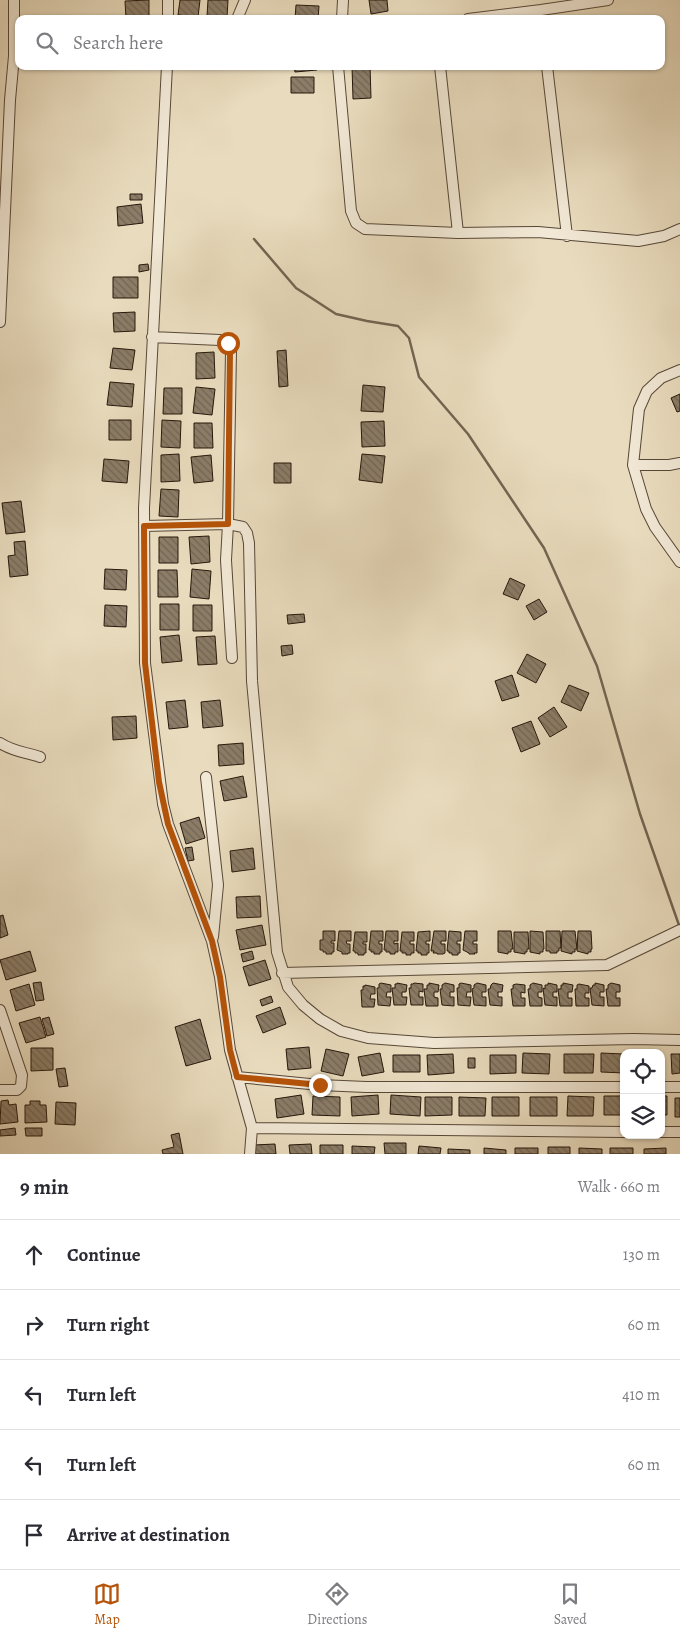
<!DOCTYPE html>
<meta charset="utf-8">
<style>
:root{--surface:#fff;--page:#f2f2f3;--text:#2b2b33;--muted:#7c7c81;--line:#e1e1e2;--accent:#b45309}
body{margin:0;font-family:Alegreya,serif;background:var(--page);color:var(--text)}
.controls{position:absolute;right:15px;bottom:15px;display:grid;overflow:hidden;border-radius:10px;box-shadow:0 1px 4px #0004}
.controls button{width:45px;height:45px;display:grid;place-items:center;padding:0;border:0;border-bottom:1px solid var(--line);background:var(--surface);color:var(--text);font:25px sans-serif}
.stop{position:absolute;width:15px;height:15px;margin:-11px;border:4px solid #b45309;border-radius:50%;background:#fff}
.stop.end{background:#b45309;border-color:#fff;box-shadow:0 1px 5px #0008}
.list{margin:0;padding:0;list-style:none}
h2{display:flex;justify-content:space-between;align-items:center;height:65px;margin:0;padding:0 20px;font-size:21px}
h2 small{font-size:16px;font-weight:400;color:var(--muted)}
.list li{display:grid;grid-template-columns:32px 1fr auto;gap:15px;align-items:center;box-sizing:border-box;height:70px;padding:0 20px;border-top:1px solid var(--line)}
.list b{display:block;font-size:19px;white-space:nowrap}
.list em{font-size:16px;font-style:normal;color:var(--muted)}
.icon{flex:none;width:28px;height:28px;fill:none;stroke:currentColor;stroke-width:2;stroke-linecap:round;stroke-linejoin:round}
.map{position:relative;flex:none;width:680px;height:1154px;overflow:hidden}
.search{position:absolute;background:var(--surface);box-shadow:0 1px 4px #0004;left:15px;right:15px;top:15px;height:55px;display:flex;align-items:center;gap:12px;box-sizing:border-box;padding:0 18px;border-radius:10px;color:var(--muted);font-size:19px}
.sheet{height:415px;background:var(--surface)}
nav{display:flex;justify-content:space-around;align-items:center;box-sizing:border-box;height:70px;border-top:1px solid var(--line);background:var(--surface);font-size:14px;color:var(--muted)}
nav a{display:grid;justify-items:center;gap:2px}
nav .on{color:var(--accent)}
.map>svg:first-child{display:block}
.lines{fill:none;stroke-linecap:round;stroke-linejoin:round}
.stream{stroke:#736552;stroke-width:2.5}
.building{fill:url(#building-back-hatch);stroke:#26170b}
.minor-casing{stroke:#574838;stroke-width:12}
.minor{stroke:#f1e8d5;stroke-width:10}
.route{stroke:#b45309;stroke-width:6}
</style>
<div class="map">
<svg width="680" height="1154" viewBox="0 0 680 1154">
<defs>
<pattern id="building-back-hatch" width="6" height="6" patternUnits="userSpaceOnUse" patternTransform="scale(1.25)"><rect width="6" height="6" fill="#8b7d68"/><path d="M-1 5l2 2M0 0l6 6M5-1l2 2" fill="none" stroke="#716554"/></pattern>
</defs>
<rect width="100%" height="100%" fill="#e9dcbe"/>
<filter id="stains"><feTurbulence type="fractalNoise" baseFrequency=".004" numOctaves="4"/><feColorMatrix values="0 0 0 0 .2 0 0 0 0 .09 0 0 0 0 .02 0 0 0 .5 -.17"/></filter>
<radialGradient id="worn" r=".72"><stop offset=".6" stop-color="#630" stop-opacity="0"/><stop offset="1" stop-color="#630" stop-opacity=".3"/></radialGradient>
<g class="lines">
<!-- stream -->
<path class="stream" d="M254 239 296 288 336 314 367 321 398 326 409 338 419 377 468 434 544 548 597 666 640 814 680 928"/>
</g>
<!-- building -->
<path class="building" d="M149 0V19H126L125 1Z
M180 0H200L198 17 178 15Z
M208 0H228L227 17 207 16Z
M369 0H387L388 11 371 14Z
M296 5 319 6 318 19H295Z
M294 66H317V70L295 72Z
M352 66H370L371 98 353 99Z
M291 77H314V93H291Z
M130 194H142V200H130Z
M141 204 143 223 118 226 117 207Z
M148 264 149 270 139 272V265Z
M113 277H138V298H113Z
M135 312V331L114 332 113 313Z
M113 348 135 350 132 370 110 368Z
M286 350 288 386 279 387 277 351Z
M214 352 215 378 196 379V353Z
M110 382 134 384 132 407 107 405Z
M363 385 385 387 383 412 361 411Z
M196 387 215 389 212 415 193 413Z
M164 388H182V414H163Z
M680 394V411L677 412 671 398Z
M109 420H131V440H109Z
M162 420 181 421 180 448 161 447Z
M384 421 385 446 362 447 361 422Z
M194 423H212L213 448H194Z
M179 454 180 481 161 482V455Z
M362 454 385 456 382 483 359 480Z
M211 455 213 481 194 483 191 457Z
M104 459 129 461 127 483 102 481Z
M274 463H291V483H274Z
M161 489 179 490 178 517 159 516Z
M21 501 25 532 6 534 2 503Z
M209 536 210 562 191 564 189 537Z
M159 537H178V563H159Z
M25 541 28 575 10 577 8 556 15 555 14 542Z
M105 569 127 570 126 590 104 589Z
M192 569 211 571 209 599 190 597Z
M158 570H177L178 597H158Z
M510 578 525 585 518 600 503 594Z
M539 599 547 612 534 620 526 606Z
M160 604H179V630H160Z
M105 605 127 606 126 627 104 626Z
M193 605H212V631H193Z
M304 614 305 622 288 624 287 615Z
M179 635 182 661 162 663 160 637Z
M215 636 217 664 198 665 196 637Z
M292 645 293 654 282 656 281 646Z
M527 654 546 664 536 683 517 673Z
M512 675 519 696 502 701 495 681Z
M569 685 589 693 581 711 561 702Z
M185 700 188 727 169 729 166 702Z
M220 700 223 726 203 728 201 702Z
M554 707 567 727 550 737 538 718Z
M136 716 137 738 113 740 112 717Z
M531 721 540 744 521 752 512 728Z
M243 743 244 764 219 766 218 745Z
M243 776 247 797 224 801 220 781Z
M199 817 205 838 186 844 180 823Z
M192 847 194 860 188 861 185 848Z
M253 848 255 869 232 872 230 851Z
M260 896 261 917 237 918 236 897Z
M3 915 8 935 0 938V916Z
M262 925 266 945 240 950 236 930Z
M323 931H335V941H331V943H334V952H332V954H326V952H323V950H320V940H323Z
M339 931H351V941H346L347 944H350V953H348V954H342V952L337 950Z
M371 931H383V941H379V944H382V952H380V954H374V952H371V950H369Z
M386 931H398V941H394V944L398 943V952H395V954H390V952H386V950H384Z
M430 931V941H426V944H429V953H427V955H421V953H418V951H416L418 932Z
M434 931H446V941H441V944H445V953L443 954H437V953H433L434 951H431Z
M449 931 461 932V941H457V944H460V953H458V955H452V953H449V951H447Z
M465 931H477V941H473V944H477V953H474L475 954H469V953L463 950Z
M498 931H511L513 949H511V952H508V954L498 952Z
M530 931 543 932 544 949H543V952H540V954L530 952Z
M546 931H560L561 948H559V951H557V953H550V951H546Z
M562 931H575L577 949H575V952H572V954L561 951Z
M578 931H591L592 949H591V952H588V954L577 951Z
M355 932H367V942H363V944H366V953H364V955H358V953H355V951H353Z
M402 932H414V941H410V944H414V953H411V955H406V953H402V951H400Z
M514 932H528L529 949H527V952H525V954L514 952Z
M30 951 36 971 6 980 0 960Z
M252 951 254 959 243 962 241 954Z
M265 960 271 979 249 986 243 967Z
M41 982 44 1000 36 1001 33 983Z
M381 983 391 985V992H387L386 997H391L390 1006 378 1005 377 988H379V984Z
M397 983 407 985 406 992H402V997H407L406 1005H394L392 988H395V984H397Z
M414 983 423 984V992L419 991V997H423V1005H411L409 988H411V984H413Z
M429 983 439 985 438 992H434V997L438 998V1006H426L424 989H427V985H429Z
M445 983 454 985V992H450V997H454V1006L442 1005 440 989H442V985Z
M461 983 471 985V992H467L466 997H471L470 1006 458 1005 457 988H459V984Z
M477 983 486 985V992H482V997H486V1006L474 1005 472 989 474 988V985Z
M493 983 503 985 502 992H498V997H502V1006L490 1005 488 989H490L491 985Z
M533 983 542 985V992H538V997L542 998V1006H530L528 989H530V985Z
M548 983 557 985V992H553V997H557V1006L545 1005 543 988 545 989V985H548Z
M563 983 573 985 572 992H568V998H572V1006H560L558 989H561V985H563Z
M595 983 604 985V992H600V997H604V1006L592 1005 590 988H592L593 985H595Z
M611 983 620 985V992H616V998H620V1006H608L606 989H608V985Z
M29 984 35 1005 16 1011 10 990Z
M516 984 525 985V993L521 992V998H525V1006H513L511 989H513V985Z
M579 984 589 986V993H585V998H589V1006H576L575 989H577V985Z
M365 985 375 987V994H371L370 999H375L374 1007H362L361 990H363V986H365Z
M271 996 273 1002 262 1006 260 1000Z
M280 1007 286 1024 263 1033 256 1016Z
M40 1017 46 1037 26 1043 19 1023Z
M49 1017 54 1034 47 1036 42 1019Z
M200 1019 211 1059 186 1066 175 1027Z
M309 1047 311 1068 288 1070 286 1049Z
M31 1048H53V1070L31 1071Z
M326 1049 349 1054 343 1076 321 1071Z
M380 1053 384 1072 362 1076 358 1057Z
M523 1053 550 1054 549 1074 522 1073Z
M601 1053 624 1054V1073L601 1072Z
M453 1054 454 1073 428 1075 427 1055Z
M564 1054H594L593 1073H564Z
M671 1054H680V1073L672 1074Z
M393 1055H420V1072H393Z
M490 1055H516V1073L490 1074Z
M468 1058H475V1068H468Z
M65 1068 68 1086 59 1087 56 1069Z
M301 1095 304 1114 277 1118 275 1099Z
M378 1095 379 1114 352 1116 351 1097Z
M391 1095 421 1097 420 1116 390 1114Z
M313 1096 340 1097V1116L312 1115Z
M568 1096 594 1097 593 1116H567Z
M604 1096H624V1115H604Z
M661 1096H667V1115H661Z
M425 1097H452V1115L425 1116Z
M459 1097 486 1098 485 1116H459Z
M492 1097H519V1116H492Z
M530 1097H557V1116H530Z
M675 1098H680V1117H675Z
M8 1100 9 1105 16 1104 18 1122 0 1124 1 1101Z
M30 1101H40V1105H46L47 1122 25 1123V1105H30Z
M56 1102 76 1103 75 1125 55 1124Z
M15 1128 16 1135 0 1136V1130Z
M25 1128H42V1136H26Z
M179 1133 183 1154H163L162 1150 174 1147 171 1135Z
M384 1143H406V1154H385Z
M275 1144 276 1154H255L254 1145Z
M311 1144 312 1154H290L289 1145Z
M320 1145H343V1154H320Z
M352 1146 375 1147 374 1154H352Z
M419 1146 441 1148 440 1154H418Z
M548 1147H570V1154H548Z
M484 1148 506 1150V1154H484Z
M515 1148H538V1154H515Z
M579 1148 602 1149V1154H579Z
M610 1148H633V1154H610Z
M666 1148V1154H644V1149Z
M448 1149 470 1150V1154H448Z"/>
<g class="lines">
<!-- minor casing -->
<g class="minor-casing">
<path id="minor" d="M168 0V19
M237 19 245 0
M342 19 343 0
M468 19 541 10 608 0
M167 66 144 508 145 663 163 804 168 824 212 941 220 977 230 1050 252 1128
M338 66 351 211 356 223 365 229 458 233 538 232 638 241 664 236 680 229
M440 66 458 233
M547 66 567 236
M0 322 10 100 14 56V0
M152 337 220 340 228 343 231 351 228 524 243 527 247 533 249 543 252 681 277 952 288 987 303 1005 320 1019 341 1031 368 1038 434 1043 633 1039 680 1040
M680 370 661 378 647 391 639 409 633 465 646 509 655 527 680 562
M633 465H669L680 463
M144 526 228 524 226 560 232 658
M0 743C14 752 25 752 40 757
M206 777 218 885 213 937
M282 973 607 965 680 930
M0 1010 22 1075 21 1086 17 1090H0
M237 1077 320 1085 366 1087H624
M661 1087H680
M661 1132H680
M250 1154 252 1128 624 1132"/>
</g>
<!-- minor -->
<use href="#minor" class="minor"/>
</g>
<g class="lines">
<!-- route -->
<path class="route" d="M228 343 230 351 228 524 144 526 145 663 159 782 168 824 212 941 220 977 230 1050 237 1077 320 1085"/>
</g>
<rect width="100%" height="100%" filter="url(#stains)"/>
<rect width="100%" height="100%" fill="url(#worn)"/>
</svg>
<div class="controls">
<button><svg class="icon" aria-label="locate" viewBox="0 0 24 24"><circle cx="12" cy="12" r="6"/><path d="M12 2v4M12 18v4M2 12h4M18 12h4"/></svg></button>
<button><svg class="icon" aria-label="layers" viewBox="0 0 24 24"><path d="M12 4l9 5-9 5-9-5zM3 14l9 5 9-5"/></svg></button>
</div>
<div class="stop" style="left:228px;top:343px"></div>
<div class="stop end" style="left:320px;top:1085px"></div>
<div class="search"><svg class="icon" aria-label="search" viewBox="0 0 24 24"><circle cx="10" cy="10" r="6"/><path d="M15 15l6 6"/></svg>Search here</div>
</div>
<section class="sheet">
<h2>9 min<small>Walk · 660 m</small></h2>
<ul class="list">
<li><svg class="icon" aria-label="ahead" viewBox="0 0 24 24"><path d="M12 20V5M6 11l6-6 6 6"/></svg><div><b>Continue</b></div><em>130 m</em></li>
<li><svg class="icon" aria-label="right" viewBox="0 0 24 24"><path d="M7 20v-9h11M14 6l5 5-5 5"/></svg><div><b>Turn right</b></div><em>60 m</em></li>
<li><svg class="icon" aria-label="left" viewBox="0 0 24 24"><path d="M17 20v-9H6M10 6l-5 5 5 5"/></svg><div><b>Turn left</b></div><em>410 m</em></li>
<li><svg class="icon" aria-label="left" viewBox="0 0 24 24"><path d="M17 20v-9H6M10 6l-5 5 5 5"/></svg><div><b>Turn left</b></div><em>60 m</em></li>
<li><svg class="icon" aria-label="arrive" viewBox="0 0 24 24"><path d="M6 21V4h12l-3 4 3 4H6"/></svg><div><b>Arrive at destination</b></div></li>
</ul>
</section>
<nav>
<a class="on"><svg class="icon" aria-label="map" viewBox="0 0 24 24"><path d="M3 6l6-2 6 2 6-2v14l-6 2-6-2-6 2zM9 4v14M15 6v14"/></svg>Map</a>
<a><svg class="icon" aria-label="directions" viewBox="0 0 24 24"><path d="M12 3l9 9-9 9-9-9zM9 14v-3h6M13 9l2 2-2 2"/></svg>Directions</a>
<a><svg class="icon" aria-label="saved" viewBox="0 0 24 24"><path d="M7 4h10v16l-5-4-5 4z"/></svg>Saved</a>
</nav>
